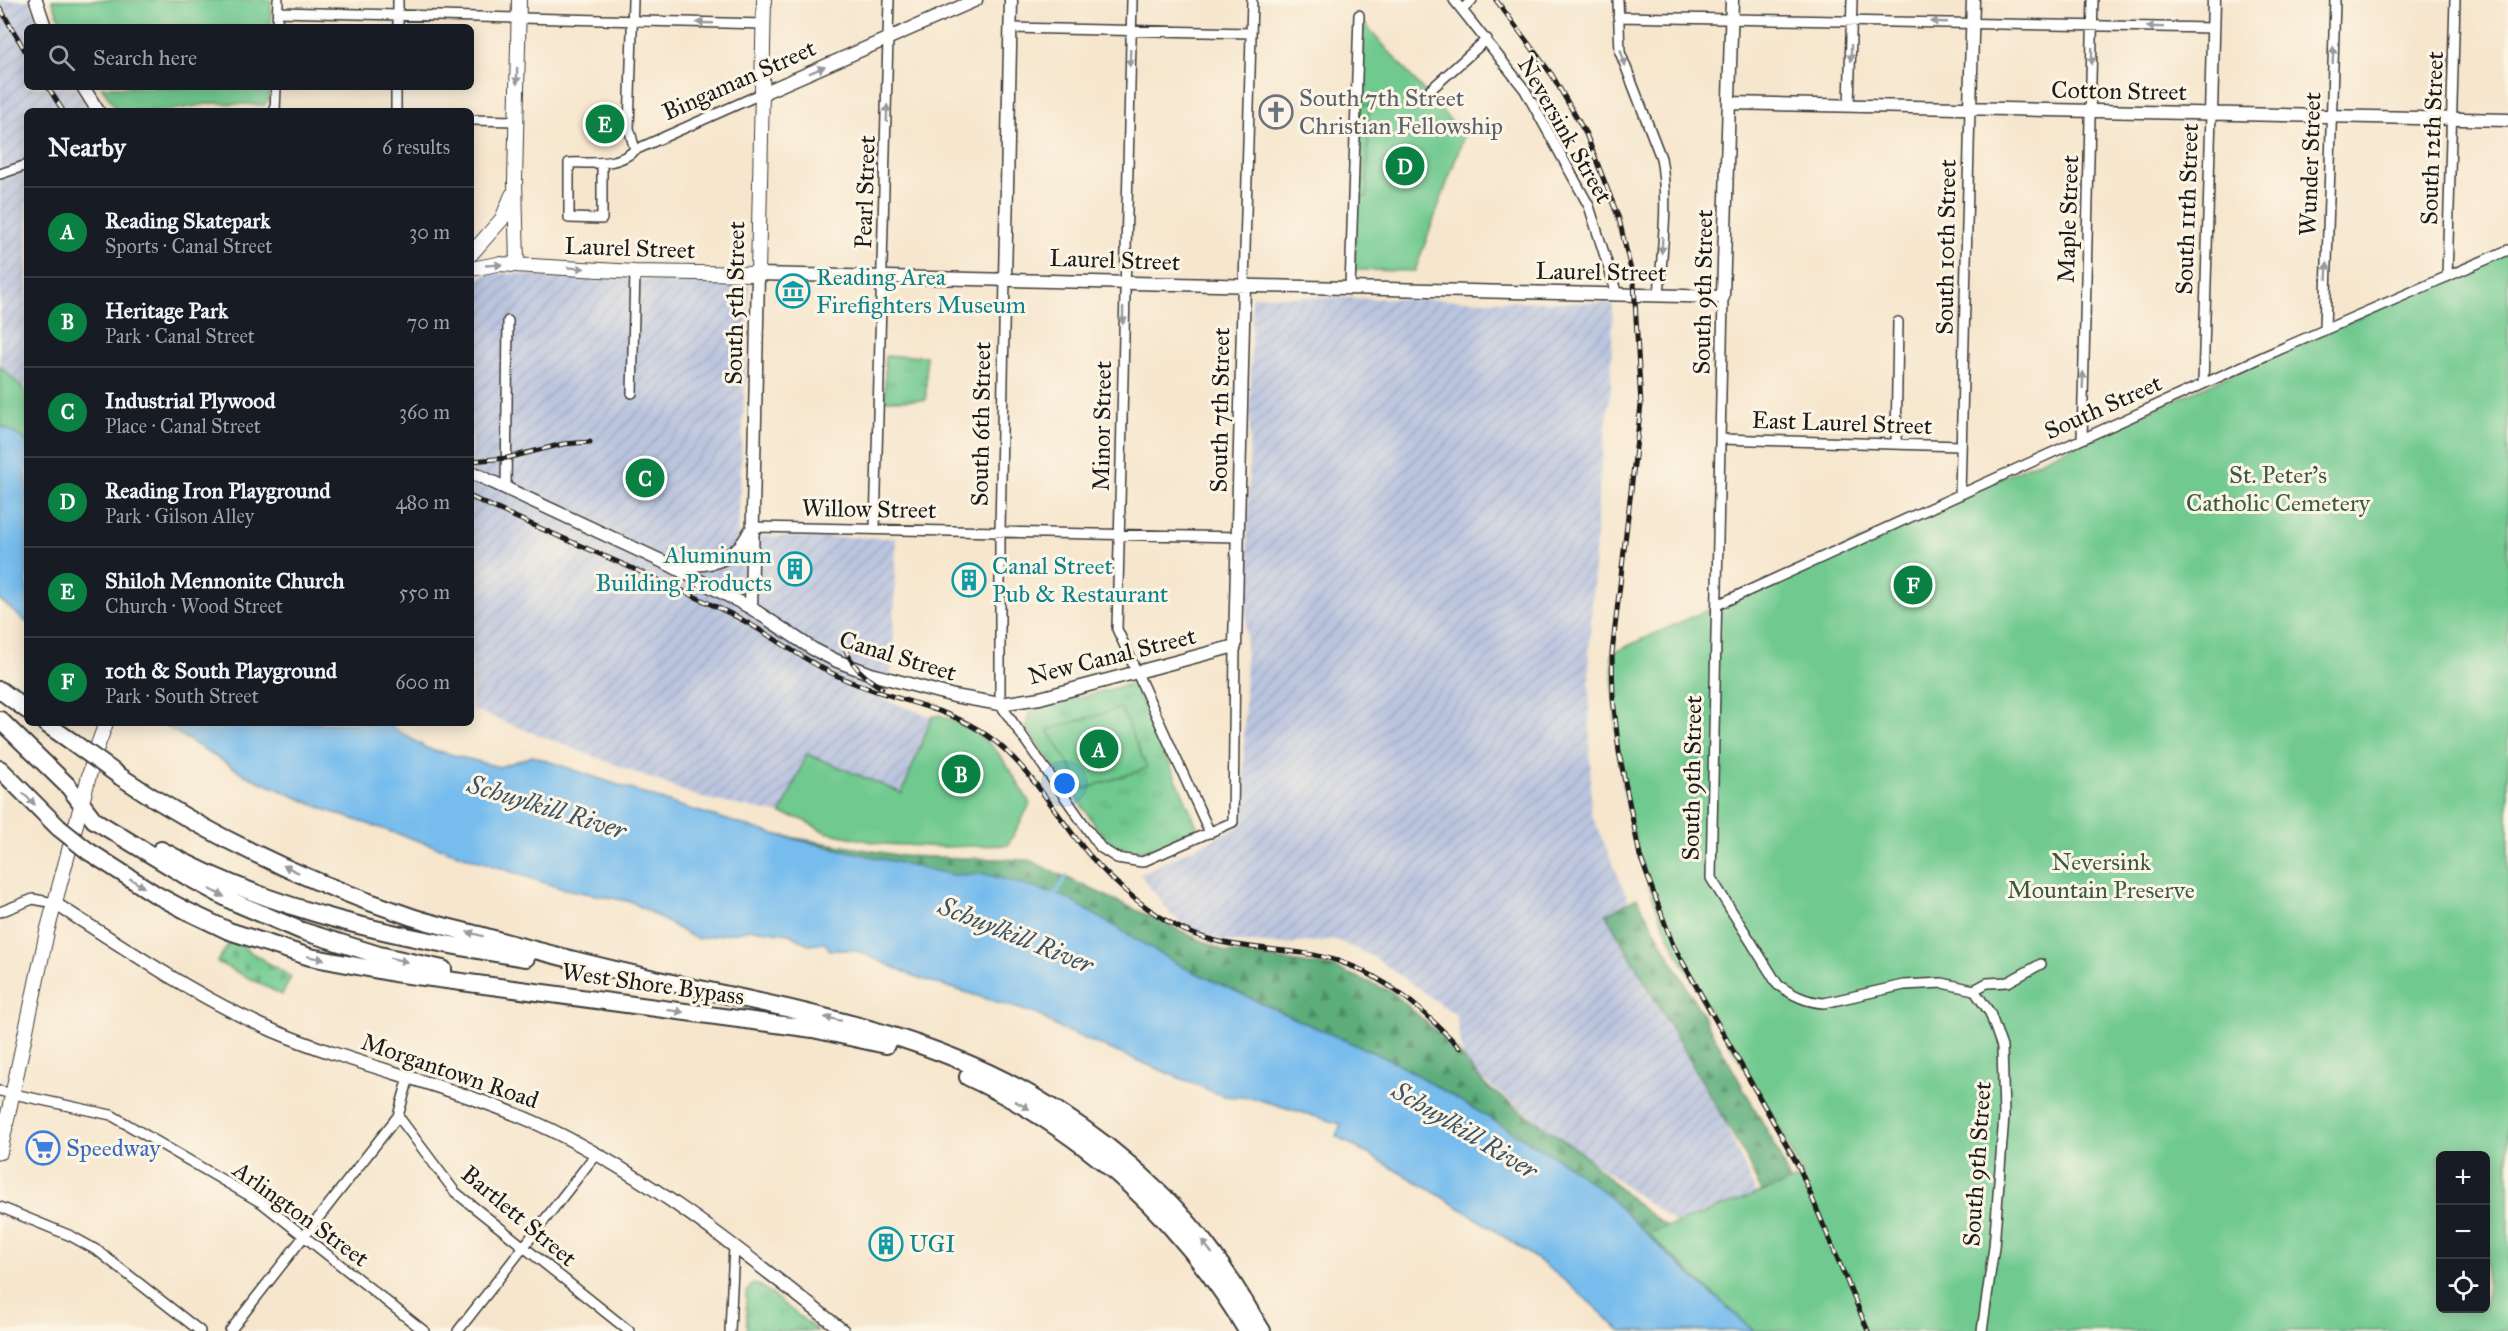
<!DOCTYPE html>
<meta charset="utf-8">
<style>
:root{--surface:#171b24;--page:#242831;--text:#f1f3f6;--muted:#9ea1a6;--line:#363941;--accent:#0b8043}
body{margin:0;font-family:"IM FELL Great Primer",serif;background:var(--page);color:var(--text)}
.controls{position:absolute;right:18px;bottom:18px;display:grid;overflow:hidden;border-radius:9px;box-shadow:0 3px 15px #0003}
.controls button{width:54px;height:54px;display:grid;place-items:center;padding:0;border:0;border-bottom:2px solid var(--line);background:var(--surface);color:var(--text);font:30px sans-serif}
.you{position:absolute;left:1065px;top:784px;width:21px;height:21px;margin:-15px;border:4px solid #fff;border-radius:50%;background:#1a73e8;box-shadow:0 0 0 9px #1a73e833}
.badge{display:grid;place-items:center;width:39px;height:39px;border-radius:50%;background:var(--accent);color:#fff;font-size:20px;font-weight:700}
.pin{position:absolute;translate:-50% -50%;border:3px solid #fff;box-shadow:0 2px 6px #0006}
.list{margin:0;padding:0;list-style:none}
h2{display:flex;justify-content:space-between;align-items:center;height:78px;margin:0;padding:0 24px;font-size:26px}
h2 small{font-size:20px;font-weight:400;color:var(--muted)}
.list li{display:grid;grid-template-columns:39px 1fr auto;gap:18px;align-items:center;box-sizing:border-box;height:90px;padding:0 24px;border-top:2px solid var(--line)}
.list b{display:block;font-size:22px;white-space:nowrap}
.list p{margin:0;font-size:20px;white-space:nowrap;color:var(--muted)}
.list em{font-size:20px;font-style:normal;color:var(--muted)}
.icon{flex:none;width:33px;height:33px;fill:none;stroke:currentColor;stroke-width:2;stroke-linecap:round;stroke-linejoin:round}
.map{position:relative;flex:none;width:2508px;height:1331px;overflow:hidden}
.search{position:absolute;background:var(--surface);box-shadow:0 3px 15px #0003;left:24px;top:24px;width:450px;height:66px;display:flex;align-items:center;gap:15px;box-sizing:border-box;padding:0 21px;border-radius:9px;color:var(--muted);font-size:22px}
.panel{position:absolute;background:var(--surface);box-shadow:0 3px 15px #0003;left:24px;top:108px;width:450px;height:618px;border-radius:9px}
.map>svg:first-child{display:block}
.industrial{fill:url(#industrial-furrows)}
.grass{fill:url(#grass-tufts);stroke:#467256;stroke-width:1.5}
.forest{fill:url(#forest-firs);stroke:#3c644b;stroke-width:1.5}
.cemetery{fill:url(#cemetery-stones);stroke:#467256;stroke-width:1.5}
.park{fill:#70c98f;stroke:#467256;stroke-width:1.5;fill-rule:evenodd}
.garden{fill:url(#garden-furrows);stroke:#467256;stroke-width:1.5}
.water{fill:#76bced;stroke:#496c84;stroke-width:1.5}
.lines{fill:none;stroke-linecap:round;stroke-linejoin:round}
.stream{stroke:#76bced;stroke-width:3}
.street-casing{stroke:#3d3a37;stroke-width:12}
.secondary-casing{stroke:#3d3a37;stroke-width:15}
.primary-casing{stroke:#3d3a37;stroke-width:16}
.highway-casing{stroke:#3d3a37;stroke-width:20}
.street{stroke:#fff;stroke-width:9}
.secondary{stroke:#fff;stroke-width:12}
.primary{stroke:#fff;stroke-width:14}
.highway{stroke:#fff;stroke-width:16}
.rail-casing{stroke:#1c1c1c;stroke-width:5}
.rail{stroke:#fcf5e5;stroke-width:3;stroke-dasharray:9;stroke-linecap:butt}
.highway-bridge-casing{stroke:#3d3a37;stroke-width:20;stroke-linecap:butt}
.highway-bridge{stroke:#fff;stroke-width:16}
.oneway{fill:#999}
.labels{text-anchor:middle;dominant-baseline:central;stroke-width:6;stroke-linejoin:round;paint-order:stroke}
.street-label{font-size:24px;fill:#1c1c1c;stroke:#fcf5e5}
.worship-label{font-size:24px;fill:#5b616d;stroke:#fcf5e5;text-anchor:start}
.culture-label{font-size:24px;fill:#0d838f;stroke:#fcf5e5;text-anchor:start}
.park-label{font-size:24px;fill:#395944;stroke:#fcf5e5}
.shop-label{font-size:24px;fill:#366cbe;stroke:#fcf5e5;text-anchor:start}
.water-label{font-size:26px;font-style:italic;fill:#3c5465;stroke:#fcf5e5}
</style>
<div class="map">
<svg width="2508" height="1331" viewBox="0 0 2508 1331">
<defs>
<pattern id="industrial-furrows" width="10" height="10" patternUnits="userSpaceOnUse" patternTransform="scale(1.5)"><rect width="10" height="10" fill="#bac4de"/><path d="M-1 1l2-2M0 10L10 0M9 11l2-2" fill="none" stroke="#9fa8be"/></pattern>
<pattern id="grass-tufts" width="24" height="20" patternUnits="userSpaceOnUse" patternTransform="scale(1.5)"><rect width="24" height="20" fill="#70c98f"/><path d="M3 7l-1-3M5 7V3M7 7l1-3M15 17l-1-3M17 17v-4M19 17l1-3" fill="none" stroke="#60ac7b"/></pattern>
<pattern id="forest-firs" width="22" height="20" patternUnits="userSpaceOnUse" patternTransform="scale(1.5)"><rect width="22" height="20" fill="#5cad7a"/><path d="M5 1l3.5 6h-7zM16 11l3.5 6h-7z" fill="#4b8c63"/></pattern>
<pattern id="cemetery-stones" width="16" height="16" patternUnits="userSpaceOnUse" patternTransform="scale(1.5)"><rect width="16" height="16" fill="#70c98f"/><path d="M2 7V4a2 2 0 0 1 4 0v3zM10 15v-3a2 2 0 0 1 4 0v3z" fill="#60ac7b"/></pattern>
<pattern id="garden-furrows" width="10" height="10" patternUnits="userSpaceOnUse" patternTransform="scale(1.5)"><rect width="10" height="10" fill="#70c98f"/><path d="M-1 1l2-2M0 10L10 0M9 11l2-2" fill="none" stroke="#60ac7b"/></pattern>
</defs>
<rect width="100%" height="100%" fill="#fcf5e5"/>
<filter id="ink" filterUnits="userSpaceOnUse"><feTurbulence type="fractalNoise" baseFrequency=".0167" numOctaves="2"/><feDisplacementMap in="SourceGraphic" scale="12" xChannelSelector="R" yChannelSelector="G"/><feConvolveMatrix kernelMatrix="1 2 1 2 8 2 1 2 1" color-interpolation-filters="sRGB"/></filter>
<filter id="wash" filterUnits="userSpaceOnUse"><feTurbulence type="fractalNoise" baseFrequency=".008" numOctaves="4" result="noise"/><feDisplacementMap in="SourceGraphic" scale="24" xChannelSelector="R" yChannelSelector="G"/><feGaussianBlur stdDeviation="1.35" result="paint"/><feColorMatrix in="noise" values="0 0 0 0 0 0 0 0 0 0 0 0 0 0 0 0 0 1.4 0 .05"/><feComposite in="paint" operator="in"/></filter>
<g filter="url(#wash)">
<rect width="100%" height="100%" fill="#f6e6cd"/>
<!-- industrial -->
<path class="industrial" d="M0 0H30L40 27H27V87H75L90 111H27V392L0 365Z
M491 273 749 285 738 536 896 538 893 664 883 699 932 717 902 794 807 754 781 814 702 798 471 709V281Z
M1252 296 1613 303 1611 386 1599 486 1589 654 1591 813 1768 1222 1712 1250 1465 1067 1456 1015 1375 958 1337 940 1281 944 1226 941 1197 933 1171 915 1140 874 1238 827 1243 810Z"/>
<!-- grass -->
<path class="grass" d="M885 356H926V400H885Z
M1134 683 1198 828C1163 843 1137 865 1103 836L1026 727 1029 713 1035 709Z
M752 1284 761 1286 818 1331H747L746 1294Z"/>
<!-- forest -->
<path class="forest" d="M777 835 903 856 1029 860 1226 952 1333 967 1392 992 1451 1044 1486 1086 1583 1154 1638 1205 1742 1282 1797 1274 1746 1158 1606 914 1637 898 1773 1141 1818 1248 1754 1331 1663 1250 1606 1194 1560 1160 1395 1062 1293 1018 1181 966 1126 934 985 874 952 875Z"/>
<!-- cemetery -->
<path class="cemetery" d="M231 940 291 977 282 995 217 962Z"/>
<!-- park -->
<path class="park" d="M52 0H271V27H63Z
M1363 22 1464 136 1415 271 1354 270Z
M102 87H269V99L264 105 213 103 166 111H117Z
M2508 250V1331H1754L1648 1234 1803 1177C1768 1096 1713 1025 1674 946 1630 857 1613 751 1612 653ZM2440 1156H2486V1308H2440Z
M0 366 27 392V444L23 438 0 425Z
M1121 708 1147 768 1084 789 1048 730Z
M940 715C994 737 1002 755 1030 804L1008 845 944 847 883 844 825 832 801 819 781 814 807 754 902 793 932 717Z"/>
<!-- garden -->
<path class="garden" d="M1359 105H1369L1367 197H1356Z"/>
<!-- water -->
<path class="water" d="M0 425 23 438 27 444V623L0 600Z
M161 723H386L426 748 499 767 533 756 680 806 777 835 952 875 985 874 1065 897 1181 966 1293 1018 1395 1062 1560 1160 1606 1194 1663 1250 1754 1331H1621C1600 1312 1578 1291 1555 1273 1487 1221 1411 1178 1336 1136L1341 1124 1253 1098 1223 1096 1059 1028 1039 1015 916 977 855 950H830L825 943 810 945 789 934 753 929 696 939 632 902 560 888 329 811 247 776Z"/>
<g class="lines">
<!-- stream -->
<path class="stream" d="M1054 897 1067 875"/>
</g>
</g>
<g filter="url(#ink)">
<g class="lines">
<!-- street casing -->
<g class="street-casing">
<path id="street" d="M633 0 629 128 635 150
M1132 0 1117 629 1210 833
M1454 0 1525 90 1589 206 1617 294
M1618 0 1620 52 1661 158C1669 203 1662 250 1659 296
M1463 9 1472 0
M278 12 764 24
M1618 17 2213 28
M277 27 278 0
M398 27V0
M1010 28 1251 33
M1428 92 1487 39
M1849 106 1852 0
M275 111 276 87
M396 111V87
M471 120 516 121
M602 163V219L569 218V163C594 162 616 167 635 150L763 93
M0 174 27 165
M2447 277 2455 0
M1005 279 1000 531V704L1083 823 1101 848 1117 858 1142 862 1233 822 1235 646
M1244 285 1252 0
M1350 288 1359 15
M1723 297 1711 878 1778 985C1793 995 1806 1002 1824 1003L1904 985 1942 983 1974 990 1990 1013 2002 1047 2004 1116 1994 1247 1982 1331
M2325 329 2335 0
M2203 384 2211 114
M632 393 635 272
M1721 439 1961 446
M2082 439 2093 0
M1896 444 1898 322
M506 488 508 321
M1960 494 1970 109
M752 527 1238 537
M875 529 889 0
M1717 605 2267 355 2508 250
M0 912 33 899 54 903
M1974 990 1987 983 2008 982 2041 964
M0 1091 111 1115 262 1203 424 1331
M398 1116 455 1192 629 1331
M0 1207 71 1236 98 1251 200 1331
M230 1331 398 1116 409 1077
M458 1331 596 1154
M730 1331 734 1247"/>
</g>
<!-- secondary casing -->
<g class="secondary-casing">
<path id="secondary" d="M36 0 45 27
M83 87 98 111
M763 93 976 0
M1729 103 2508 120
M1970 109 1973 0
M2211 114 2214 0
M1005 279 1011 0
M471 472 670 565 751 608 813 649 837 661 871 674 954 696 1000 704 1040 698 1235 646 1244 285
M671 565C705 565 733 566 750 531
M751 608 758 274 1723 297 1732 0
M54 903C126 948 195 997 274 1031 364 1069 462 1087 551 1130 658 1182 750 1258 843 1331"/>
</g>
<!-- primary casing -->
<g class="primary-casing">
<path id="primary" d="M471 254 502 219 512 195
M517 265 515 181 519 0
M471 269 498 264 635 272 758 274 764 0
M0 1152 47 932 96 750 106 723"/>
</g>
<!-- highway casing -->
<g class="highway-casing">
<path id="highway" d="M0 690 27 710
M0 720 69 787 94 820 186 876 234 902 302 931 379 955 443 969
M45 723 71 741
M0 769 59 828
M121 777C209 836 308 882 409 916 432 924 456 929 479 935 540 952 601 967 663 981 788 1009 919 1030 1031 1095 1099 1134 1166 1190 1213 1254 1231 1278 1246 1305 1262 1331
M161 850C273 912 400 938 526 958
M88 851 155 894 187 911 229 931 310 957 394 973 813 1029 886 1045
M968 1077C1086 1132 1181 1219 1247 1331"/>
</g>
<!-- street -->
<use href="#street" class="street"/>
<!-- secondary -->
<use href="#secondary" class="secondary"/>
<!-- primary -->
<use href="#primary" class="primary"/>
<!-- highway -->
<use href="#highway" class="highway"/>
<!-- rail casing -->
<g class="rail-casing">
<path id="rail" d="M1496 0 1552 75 1586 134 1619 219 1634 283 1641 405 1612 653 1613 698 1619 752 1640 856 1673 945 1799 1167 1868 1331
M0 8 27 54
M48 87 63 111
M471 461 507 458 563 444 590 442
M471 497C557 537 646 572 731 614 770 633 803 661 842 678 889 700 945 705 988 736 1026 763 1050 805 1078 841 1103 874 1138 905 1174 925 1226 954 1284 944 1338 961 1388 977 1424 1011 1460 1048
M845 647C851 666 865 678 882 688"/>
</g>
<!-- rail -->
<use href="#rail" class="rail"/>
<!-- highway-bridge casing -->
<g class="highway-bridge-casing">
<path id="highway-bridge" d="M71 741 121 777
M59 828 88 851"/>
</g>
<!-- highway-bridge -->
<use href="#highway-bridge" class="highway-bridge"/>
</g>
<!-- one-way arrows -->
<defs><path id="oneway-solid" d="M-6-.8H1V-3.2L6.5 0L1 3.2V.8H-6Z" transform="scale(1.5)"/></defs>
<g class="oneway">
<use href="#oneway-solid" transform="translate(1939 22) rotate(-178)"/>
<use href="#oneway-solid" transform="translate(705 23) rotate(-178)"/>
<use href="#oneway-solid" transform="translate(2155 27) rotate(-179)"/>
<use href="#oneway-solid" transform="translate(1851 53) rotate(91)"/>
<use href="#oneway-solid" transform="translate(2333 55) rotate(-88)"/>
<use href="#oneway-solid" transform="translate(2092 56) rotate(91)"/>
<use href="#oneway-solid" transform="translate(1130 58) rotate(92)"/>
<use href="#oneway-solid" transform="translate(1623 58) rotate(73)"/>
<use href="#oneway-solid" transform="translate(817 70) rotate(-23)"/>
<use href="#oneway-solid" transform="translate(517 76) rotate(91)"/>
<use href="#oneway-solid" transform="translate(887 113) rotate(-88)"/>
<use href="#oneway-solid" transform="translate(1662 245) rotate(93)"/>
<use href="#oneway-solid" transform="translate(494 265) rotate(-3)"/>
<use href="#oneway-solid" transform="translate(576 268) rotate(3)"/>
<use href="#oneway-solid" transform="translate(2327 271) rotate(-88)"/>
<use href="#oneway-solid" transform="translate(1123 316) rotate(91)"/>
<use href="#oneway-solid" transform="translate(2083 380) rotate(-88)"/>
<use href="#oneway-solid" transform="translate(29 799) rotate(44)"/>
<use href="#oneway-solid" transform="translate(291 869) rotate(-155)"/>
<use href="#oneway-solid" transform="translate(137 883) rotate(32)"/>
<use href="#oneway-solid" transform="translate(217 893) rotate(27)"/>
<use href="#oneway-solid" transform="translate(475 934) rotate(-165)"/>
<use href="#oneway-solid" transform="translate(316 958) rotate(12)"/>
<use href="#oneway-solid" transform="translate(399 960) rotate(14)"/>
<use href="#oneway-solid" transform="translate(675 1011) rotate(7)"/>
<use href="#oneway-solid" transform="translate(833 1019) rotate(-168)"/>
<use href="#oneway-solid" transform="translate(1022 1105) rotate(29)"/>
<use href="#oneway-solid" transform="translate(1207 1247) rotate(-128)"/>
</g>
</g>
<!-- icons -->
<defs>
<g id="church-ring" transform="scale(1.725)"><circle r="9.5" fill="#fcf5e5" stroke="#6b7280" stroke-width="1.5"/><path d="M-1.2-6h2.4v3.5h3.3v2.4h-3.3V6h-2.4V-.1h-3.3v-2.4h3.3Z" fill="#6b7280"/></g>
<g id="museum-ring" transform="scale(1.725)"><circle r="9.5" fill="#fcf5e5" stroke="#0f9aa8" stroke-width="1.5"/><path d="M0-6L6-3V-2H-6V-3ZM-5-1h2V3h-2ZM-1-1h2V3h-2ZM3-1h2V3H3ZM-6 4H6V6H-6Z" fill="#0f9aa8"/></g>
<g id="building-ring" transform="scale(1.725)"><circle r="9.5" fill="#fcf5e5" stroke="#0f9aa8" stroke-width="1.5"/><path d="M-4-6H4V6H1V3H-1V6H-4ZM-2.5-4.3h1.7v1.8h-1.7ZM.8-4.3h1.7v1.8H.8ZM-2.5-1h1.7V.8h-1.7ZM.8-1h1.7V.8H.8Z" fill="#0f9aa8"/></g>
<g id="supermarket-ring" transform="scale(1.725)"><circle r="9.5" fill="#fcf5e5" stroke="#3f7fe0" stroke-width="1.5"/><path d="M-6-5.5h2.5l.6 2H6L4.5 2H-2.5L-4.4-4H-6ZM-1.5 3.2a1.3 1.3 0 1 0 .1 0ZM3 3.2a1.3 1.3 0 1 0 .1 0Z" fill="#3f7fe0"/></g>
</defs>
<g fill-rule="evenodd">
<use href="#church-ring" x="1276" y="112"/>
<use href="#museum-ring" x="793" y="291"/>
<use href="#building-ring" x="795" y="569"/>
<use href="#building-ring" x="969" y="580"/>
<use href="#supermarket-ring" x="43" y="1148"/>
<use href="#building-ring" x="886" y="1244"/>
</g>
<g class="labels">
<!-- street labels -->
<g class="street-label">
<text transform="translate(739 80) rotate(-24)">Bingaman Street</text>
<text transform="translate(2119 91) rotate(1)">Cotton Street</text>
<text transform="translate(1565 130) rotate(60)">Neversink Street</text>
<text transform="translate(2432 138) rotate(-88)">South 12th Street</text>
<text transform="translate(2310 164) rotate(-88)">Wunder Street</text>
<text transform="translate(865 192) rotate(-88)">Pearl Street</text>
<text transform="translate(2187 209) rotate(-88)">South 11th Street</text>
<text transform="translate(2068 219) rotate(-88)">Maple Street</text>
<text transform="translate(1946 247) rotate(-89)">South 10th Street</text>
<text transform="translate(630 248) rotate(2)">Laurel Street</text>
<text transform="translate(1115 260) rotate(2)">Laurel Street</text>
<text transform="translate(1601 272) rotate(1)">Laurel Street</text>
<text transform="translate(1703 292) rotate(-89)">South 9th Street</text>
<text transform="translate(735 303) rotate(-89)">South 5th Street</text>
<text transform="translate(2103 407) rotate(-24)">South Street</text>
<text transform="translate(1220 410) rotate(-89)">South 7th Street</text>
<text transform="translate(1842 423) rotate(2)">East Laurel Street</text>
<text transform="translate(981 424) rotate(-89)">South 6th Street</text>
<text transform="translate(1102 426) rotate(-89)">Minor Street</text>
<text transform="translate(869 509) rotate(1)">Willow Street</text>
<text transform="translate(898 656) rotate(17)">Canal Street</text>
<text transform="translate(1112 656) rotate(-14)">New Canal Street</text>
<text transform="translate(1692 778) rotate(-89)">South 9th Street</text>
<text transform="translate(653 984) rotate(8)">West Shore Bypass</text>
<text transform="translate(450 1071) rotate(19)">Morgantown Road</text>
<text transform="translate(1977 1164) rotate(-86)">South 9th Street</text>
<text transform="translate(301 1214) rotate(36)">Arlington Street</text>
<text transform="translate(519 1216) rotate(40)">Bartlett Street</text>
</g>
<!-- worship labels -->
<g class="worship-label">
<text x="1299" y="98">South 7th Street<tspan x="1299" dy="28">Christian Fellowship</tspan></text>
</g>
<!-- culture labels -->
<g class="culture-label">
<text x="816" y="277">Reading Area<tspan x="816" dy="28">Firefighters Museum</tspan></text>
<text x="772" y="555" text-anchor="end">Aluminum<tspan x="772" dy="28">Building Products</tspan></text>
<text x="992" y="566">Canal Street<tspan x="992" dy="28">Pub &amp; Restaurant</tspan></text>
<text x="909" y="1244">UGI</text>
</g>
<!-- park labels -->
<g class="park-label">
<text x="2278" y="475">St. Peter's<tspan x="2278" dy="28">Catholic Cemetery</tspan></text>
<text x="2101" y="862">Neversink<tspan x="2101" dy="28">Mountain Preserve</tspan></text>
</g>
<!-- shop labels -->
<g class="shop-label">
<text x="66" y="1148">Speedway</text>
</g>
<!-- water labels -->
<g class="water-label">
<text transform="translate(547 807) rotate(17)">Schuylkill River</text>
<text transform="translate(1016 935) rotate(22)">Schuylkill River</text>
<text transform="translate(1465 1130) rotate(31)">Schuylkill River</text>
</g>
</g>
</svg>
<div class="controls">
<button>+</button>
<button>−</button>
<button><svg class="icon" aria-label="locate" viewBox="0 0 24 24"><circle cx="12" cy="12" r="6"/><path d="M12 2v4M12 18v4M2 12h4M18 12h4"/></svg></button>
</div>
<div class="you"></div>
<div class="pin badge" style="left:1099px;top:749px">A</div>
<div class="pin badge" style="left:961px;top:774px">B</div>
<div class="pin badge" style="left:645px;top:478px">C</div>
<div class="pin badge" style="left:1405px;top:166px">D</div>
<div class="pin badge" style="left:605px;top:124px">E</div>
<div class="pin badge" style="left:1913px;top:585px">F</div>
<div class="search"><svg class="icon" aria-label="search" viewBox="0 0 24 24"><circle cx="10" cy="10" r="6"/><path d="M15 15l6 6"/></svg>Search here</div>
<section class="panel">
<h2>Nearby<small>6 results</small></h2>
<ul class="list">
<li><span class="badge">A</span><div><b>Reading Skatepark</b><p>Sports · Canal Street</p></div><em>30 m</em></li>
<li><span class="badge">B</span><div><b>Heritage Park</b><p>Park · Canal Street</p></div><em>70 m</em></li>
<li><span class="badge">C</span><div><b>Industrial Plywood</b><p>Place · Canal Street</p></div><em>360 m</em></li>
<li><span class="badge">D</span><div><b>Reading Iron Playground</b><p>Park · Gilson Alley</p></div><em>480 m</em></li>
<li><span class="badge">E</span><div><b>Shiloh Mennonite Church</b><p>Church · Wood Street</p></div><em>550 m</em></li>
<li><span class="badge">F</span><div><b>10th &amp; South Playground</b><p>Park · South Street</p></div><em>600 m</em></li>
</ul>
</section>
</div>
